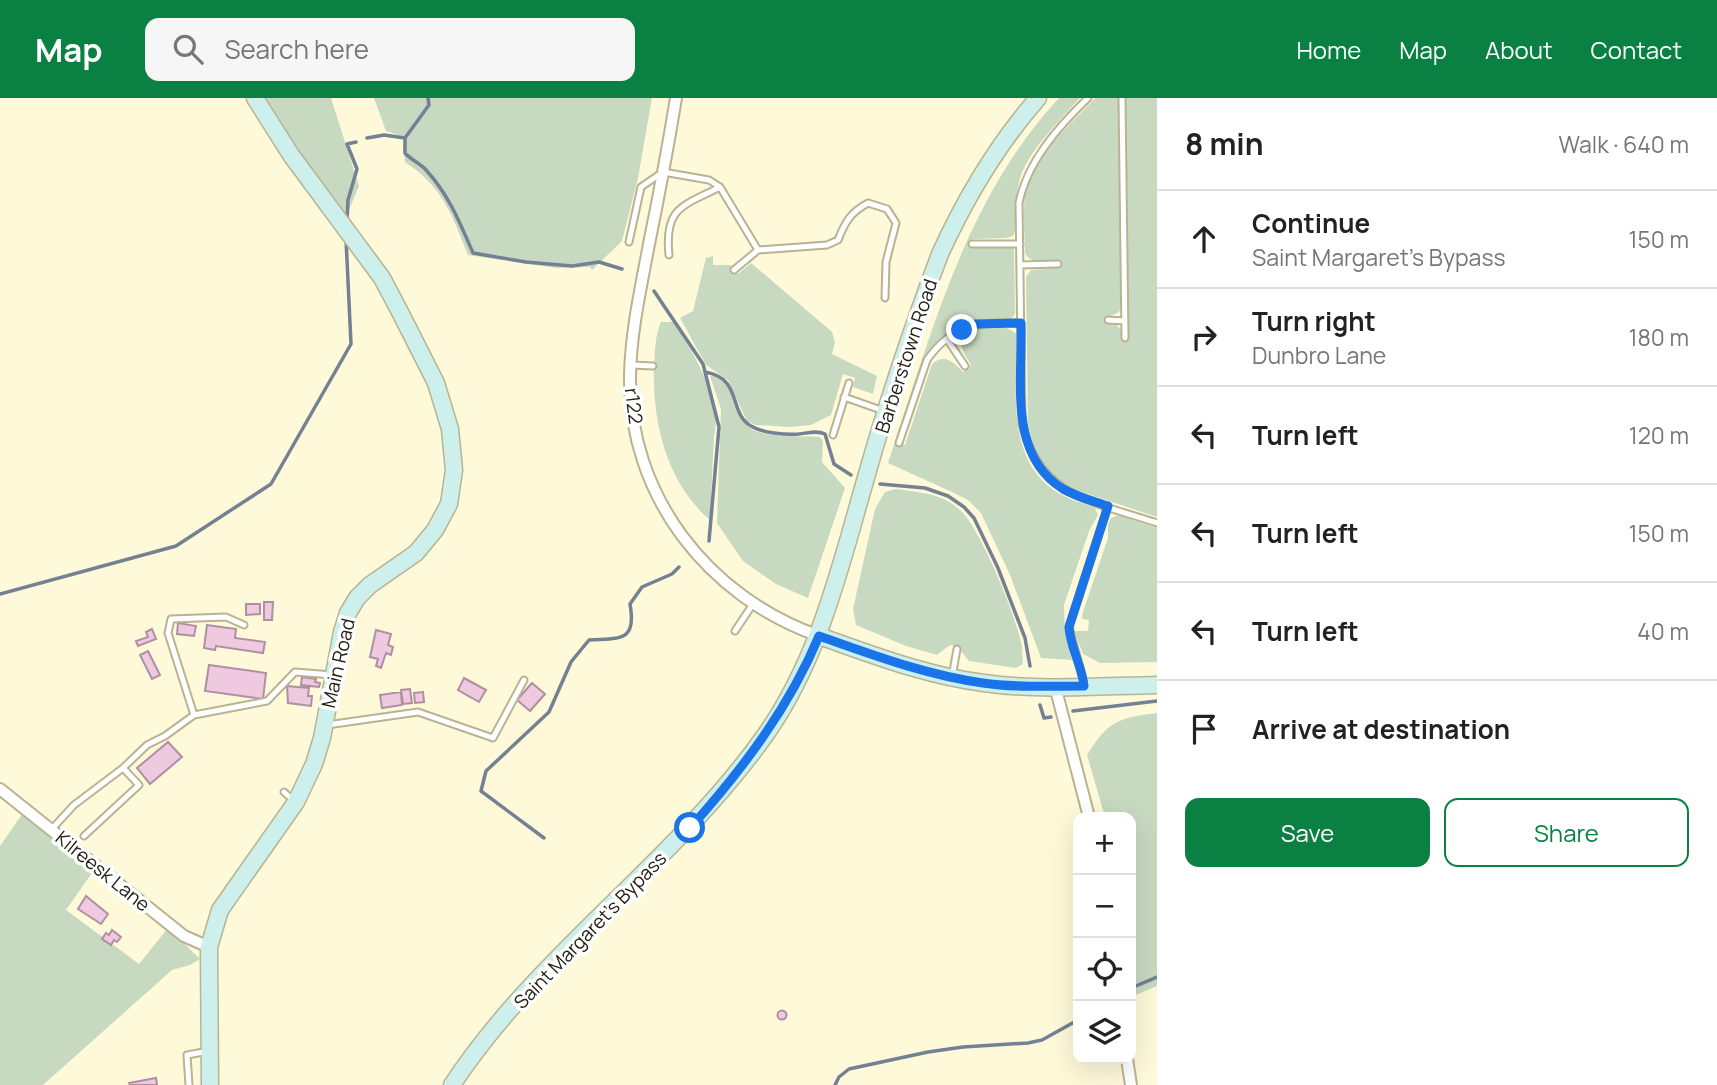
<!DOCTYPE html>
<meta charset="utf-8">
<style>
:root{--surface:#fff;--page:#f6f6f6;--text:#222;--muted:#767676;--line:#e0e0e0;--accent:#0b8043}
body{margin:0;font-family:Manrope,sans-serif;background:var(--page);color:var(--text)}
.controls{position:absolute;right:21px;bottom:21px;display:grid;overflow:hidden;border-radius:14px;box-shadow:0 7px 28px #0002}
.controls button{width:63px;height:63px;display:grid;place-items:center;padding:0;border:0;border-bottom:2px solid var(--line);background:var(--surface);color:var(--text);font:35px sans-serif}
.stop{position:absolute;width:21px;height:21px;margin:-16px;border:5px solid #1a73e8;border-radius:50%;background:#fff}
.stop.end{background:#1a73e8;border-color:#fff;box-shadow:0 2px 7px #0008}
.list{margin:0;padding:0;list-style:none}
h2{display:flex;justify-content:space-between;align-items:center;height:91px;margin:0;padding:0 28px;font-size:30px}
h2 small{font-size:23px;font-weight:400;color:var(--muted)}
.list li{display:grid;grid-template-columns:46px 1fr auto;gap:21px;align-items:center;box-sizing:border-box;height:98px;padding:0 28px;border-top:2px solid var(--line)}
.list b{display:block;font-size:26px;white-space:nowrap}
.list p{margin:0;font-size:23px;white-space:nowrap;color:var(--muted)}
.list em{font-size:23px;font-style:normal;color:var(--muted)}
.actions{display:flex;gap:14px;padding:21px 28px}
.actions a{flex:1;padding:16px 0;border:2px solid var(--accent);border-radius:14px;text-align:center;font-size:24px;color:var(--accent)}
.actions .main{background:var(--accent);color:#fff}
.icon{flex:none;width:38px;height:38px;fill:none;stroke:currentColor;stroke-width:2;stroke-linecap:round;stroke-linejoin:round}
.map{position:relative;flex:none;width:1157px;height:987px;overflow:hidden}
header{display:flex;align-items:center;gap:42px;box-sizing:border-box;height:98px;padding:0 35px;background:var(--accent);color:#fff}
header strong{font-size:33px}
nav{display:flex;gap:38px;margin-inline-start:auto;font-size:24px}
.search{width:490px;height:63px;background:var(--page);display:flex;align-items:center;gap:18px;box-sizing:border-box;padding:0 24px;border-radius:14px;color:var(--muted);font-size:26px}
main{display:flex}
aside{flex:1;background:var(--surface)}
.map>svg:first-child{display:block}
.green{fill:#c7dac1}
.lines{fill:none;stroke-linecap:round;stroke-linejoin:round}
.stream{stroke:#748093;stroke-width:3.5}
.building{fill:#efc9df;stroke:#ae90a2;stroke-width:2}
.lane-casing{stroke:#b8b393;stroke-width:9}
.street-casing{stroke:#b8b393;stroke-width:14}
.secondary-casing{stroke:#b8b393;stroke-width:19}
.lane{stroke:#fff;stroke-width:5}
.street{stroke:#fff;stroke-width:10}
.secondary{stroke:#cdf0ec;stroke-width:16}
.route{stroke:#1a73e8;stroke-width:9}
.labels{text-anchor:middle;dominant-baseline:central;stroke-width:7;stroke-linejoin:round;paint-order:stroke}
.street-label{font-size:19px;fill:#232114;stroke:#fff}
</style>
<header>
<strong>Map</strong>
<div class="search"><svg class="icon" aria-label="search" viewBox="0 0 24 24"><circle cx="10" cy="10" r="6"/><path d="M15 15l6 6"/></svg>Search here</div>
<nav><a>Home</a><a>Map</a><a>About</a><a>Contact</a></nav>
</header>
<main>
<div class="map">
<svg width="1157" height="987" viewBox="0 0 1157 987">
<rect width="100%" height="100%" fill="#fef9d8"/>
<!-- green -->
<path class="green" d="M266 0H331L359 88 346 119 306 64Z
M374 0H652L638 80 622 143 592 172 590 169 556 170 468 157C452 117 443 89 405 64L403 48 407 40 386 33Z
M1059 0H1080C1060 22 1026 55 1019 84 1015 101 1019 125 1013 138L1006 140 972 141V147L1011 148 1014 151 1015 216 1010 222C998 223 984 220 972 224 919 238 912 301 898 345L905 347 932 266C944 255 954 264 963 274L971 266C962 255 958 246 967 233 982 229 1006 224 1017 237 1017 290 1005 359 1055 393 1067 401 1082 405 1095 410L1098 417 1089 433 1064 507 1065 533 1072 562 1041 560 1010 477 981 415 968 402 952 394 888 365C931 237 965 101 1059 0Z
M1095 0H1118L1119 7 1122 207 1119 214 1108 219V224C1120 226 1122 232 1122 243H1129L1126 0H1157V419L1067 389 1044 369 1035 356 1028 326 1026 179 1031 172 1058 170V163C1046 163 1032 168 1025 155 1025 135 1021 110 1027 90 1037 55 1071 26 1095 0Z
M713 158V167H730L738 176 751 165 832 234 835 244 832 256 877 278 873 296 853 289 855 280 843 276 831 317 811 327 791 329 756 327 747 323 728 282 706 267 680 220 693 213 706 160Z
M661 224H674C692 253 723 302 714 338L710 422C666 384 652 323 654 267 655 253 655 237 661 224Z
M710 278C739 278 733 321 753 332 766 339 803 338 820 339L823 344 822 364 845 390 808 500 776 486 743 463 717 425 721 311Z
M896 391C919 394 944 396 961 413 981 432 1015 516 1021 544 1023 551 1022 559 1023 566L1016 570 969 563 958 549 950 547 937 557 906 548 856 527 853 511 875 411 885 394Z
M1118 417 1157 430V564L1100 565 1083 556 1075 535V533H1088L1089 522 1082 521 1083 514 1108 440V426L1111 420Z
M1157 615V888L1136 897 1131 861V719H1105L1087 657C1108 623 1118 620 1157 615Z
M23 715 94 772 66 812 139 866 168 830 200 861 190 867 172 872 43 987H0V748Z"/>
<g class="lines">
<!-- stream -->
<path class="stream" d="M428 0 429 7 405 40V55C411 62 420 65 426 72 449 97 460 125 473 155L526 164 572 168 599 164 622 171
M367 40 384 37 405 40
M347 123 348 102 357 71 347 46 356 44
M654 193 703 266 719 329 709 443
M705 274C743 280 728 315 751 328 762 335 786 337 799 336 808 335 817 332 825 336L834 366 851 377
M880 386 925 390 948 398 964 409 974 420 998 470 1025 540 1030 568
M0 496 176 448 271 386 351 246 346 141
M1040 607 1044 620 1051 619
M1073 613 1157 603
M544 740 481 693 486 673 549 614 571 564 589 542C619 540 637 545 630 506L642 489 672 476 679 469
M1131 890 1157 879
M835 987 839 979 849 971 928 954 963 949 1028 945 1042 942 1078 922"/>
</g>
<!-- building -->
<path class="building" d="M264 504H273L272 522H264Z
M246 506H260V516L246 517Z
M178 525 196 528 194 538 177 536Z
M207 527 236 531 235 540 265 544 263 555 216 548 215 552 204 550Z
M152 531 156 541 138 548 136 543 148 539 146 534Z
M376 532 391 536 388 547 393 549 391 557 386 555 381 570 376 568 378 561 370 559Z
M148 553 160 577 152 581 140 557Z
M209 567 266 575 263 601 205 593Z
M302 579 316 581 315 584 320 585 319 589 301 587Z
M464 580 486 592 479 604 458 592Z
M532 585 545 596 530 613 517 602Z
M287 588 309 590 308 598H312L311 608 288 605Z
M410 591 412 605 403 606 401 592Z
M401 594 402 607 382 610 380 597Z
M423 594 424 604 415 605 414 595Z
M168 644 182 659 150 686 137 670Z
M86 798 108 816 101 826 78 811Z
M112 832 121 839 117 844 114 842 111 847 102 841 106 835 109 837Z
M777.5 917a4.5 4.5 0 1 1 9 0a4.5 4.5 0 1 1-9 0Z
M156 980 157 987H130L129 985Z"/>
<g class="lines">
<!-- lane casing -->
<g class="lane-casing">
<path id="lane" d="M1088 0C1058 29 1027 64 1019 105L1022 325C1038 399 1095 404 1157 425
M1122 0 1125 240
M629 144 641 89 663 74 709 82 720 89 758 152 827 147 838 142C845 124 851 114 868 105L887 111 896 125 886 164 885 200
M972 146H1020
M669 157C664 109 683 108 720 89
M1020 167 1058 166
M734 172 758 152
M1108 222 1125 223
M947 241 965 268
M632 267 653 268
M844 299 884 313
M833 337 849 285
M899 345 927 262C953 225 980 224 1021 225
M735 533 753 506
M952 579 957 551
M1084 585 1069 529 1108 408
M194 617 168 535 171 521 226 519 244 527
M327 627 418 614 493 640 524 582
M284 694 293 702
M51 732 74 707 123 670 147 647 165 638 194 617 267 603 295 574 332 577
M84 738 139 687 123 670
M189 987 187 957 209 953"/>
</g>
<!-- street casing -->
<g class="street-casing">
<path id="street" d="M676 0C668 49 659 97 649 146 641 189 631 233 630 277 628 397 708 499 819 538
M1055 588 1089 719
M0 691 184 838 209 849
M1127 961 1131 987"/>
</g>
<!-- secondary casing -->
<g class="secondary-casing">
<path id="secondary" d="M819 538C873 557 927 578 984 585 1039 593 1102 588 1157 587
M210 987 209 849 220 812 296 704 314 666 322 640 342 534 348 515 357 500 370 487 416 455 435 432 449 406 454 372 450 331 436 285 400 214 382 180 291 57 255 0
M452 987C539 855 675 765 766 636 820 559 841 466 867 376 888 302 913 228 940 156 966 99 997 47 1038 0"/>
</g>
<!-- lane -->
<use href="#lane" class="lane"/>
<!-- street -->
<use href="#street" class="street"/>
<!-- secondary -->
<use href="#secondary" class="secondary"/>
</g>
<g class="lines">
<!-- route -->
<path class="route" d="M690 730C742 672 789 610 819 538 873 557 926 577 983 585 1016 590 1051 588 1084 588 1082 568 1070 549 1069 529L1108 408C1093 403 1077 399 1063 391 1007 356 1023 281 1021 225L975 226 962 232"/>
</g>
<g class="labels">
<!-- street labels -->
<g class="street-label">
<text transform="translate(906 258) rotate(-72)">Barberstown Road</text>
<text transform="translate(634 308) rotate(83)">r122</text>
<text transform="translate(338 565) rotate(-77)">Main Road</text>
<text transform="translate(103 773) rotate(39)">Kilreesk Lane</text>
<text transform="translate(590 832) rotate(-46)">Saint Margaret's Bypass</text>
</g>
</g>
</svg>
<div class="controls">
<button>+</button>
<button>−</button>
<button><svg class="icon" aria-label="locate" viewBox="0 0 24 24"><circle cx="12" cy="12" r="6"/><path d="M12 2v4M12 18v4M2 12h4M18 12h4"/></svg></button>
<button><svg class="icon" aria-label="layers" viewBox="0 0 24 24"><path d="M12 4l9 5-9 5-9-5zM3 14l9 5 9-5"/></svg></button>
</div>
<div class="stop" style="left:690px;top:730px"></div>
<div class="stop end" style="left:962px;top:232px"></div>
</div>
<aside>
<h2>8 min<small>Walk · 640 m</small></h2>
<ul class="list">
<li><svg class="icon" aria-label="ahead" viewBox="0 0 24 24"><path d="M12 20V5M6 11l6-6 6 6"/></svg><div><b>Continue</b><p>Saint Margaret's Bypass</p></div><em>150 m</em></li>
<li><svg class="icon" aria-label="right" viewBox="0 0 24 24"><path d="M7 20v-9h11M14 6l5 5-5 5"/></svg><div><b>Turn right</b><p>Dunbro Lane</p></div><em>180 m</em></li>
<li><svg class="icon" aria-label="left" viewBox="0 0 24 24"><path d="M17 20v-9H6M10 6l-5 5 5 5"/></svg><div><b>Turn left</b></div><em>120 m</em></li>
<li><svg class="icon" aria-label="left" viewBox="0 0 24 24"><path d="M17 20v-9H6M10 6l-5 5 5 5"/></svg><div><b>Turn left</b></div><em>150 m</em></li>
<li><svg class="icon" aria-label="left" viewBox="0 0 24 24"><path d="M17 20v-9H6M10 6l-5 5 5 5"/></svg><div><b>Turn left</b></div><em>40 m</em></li>
<li><svg class="icon" aria-label="arrive" viewBox="0 0 24 24"><path d="M6 21V4h12l-3 4 3 4H6"/></svg><div><b>Arrive at destination</b></div></li>
</ul>
<div class="actions"><a class="main">Save</a><a>Share</a></div>
</aside>
</main>
